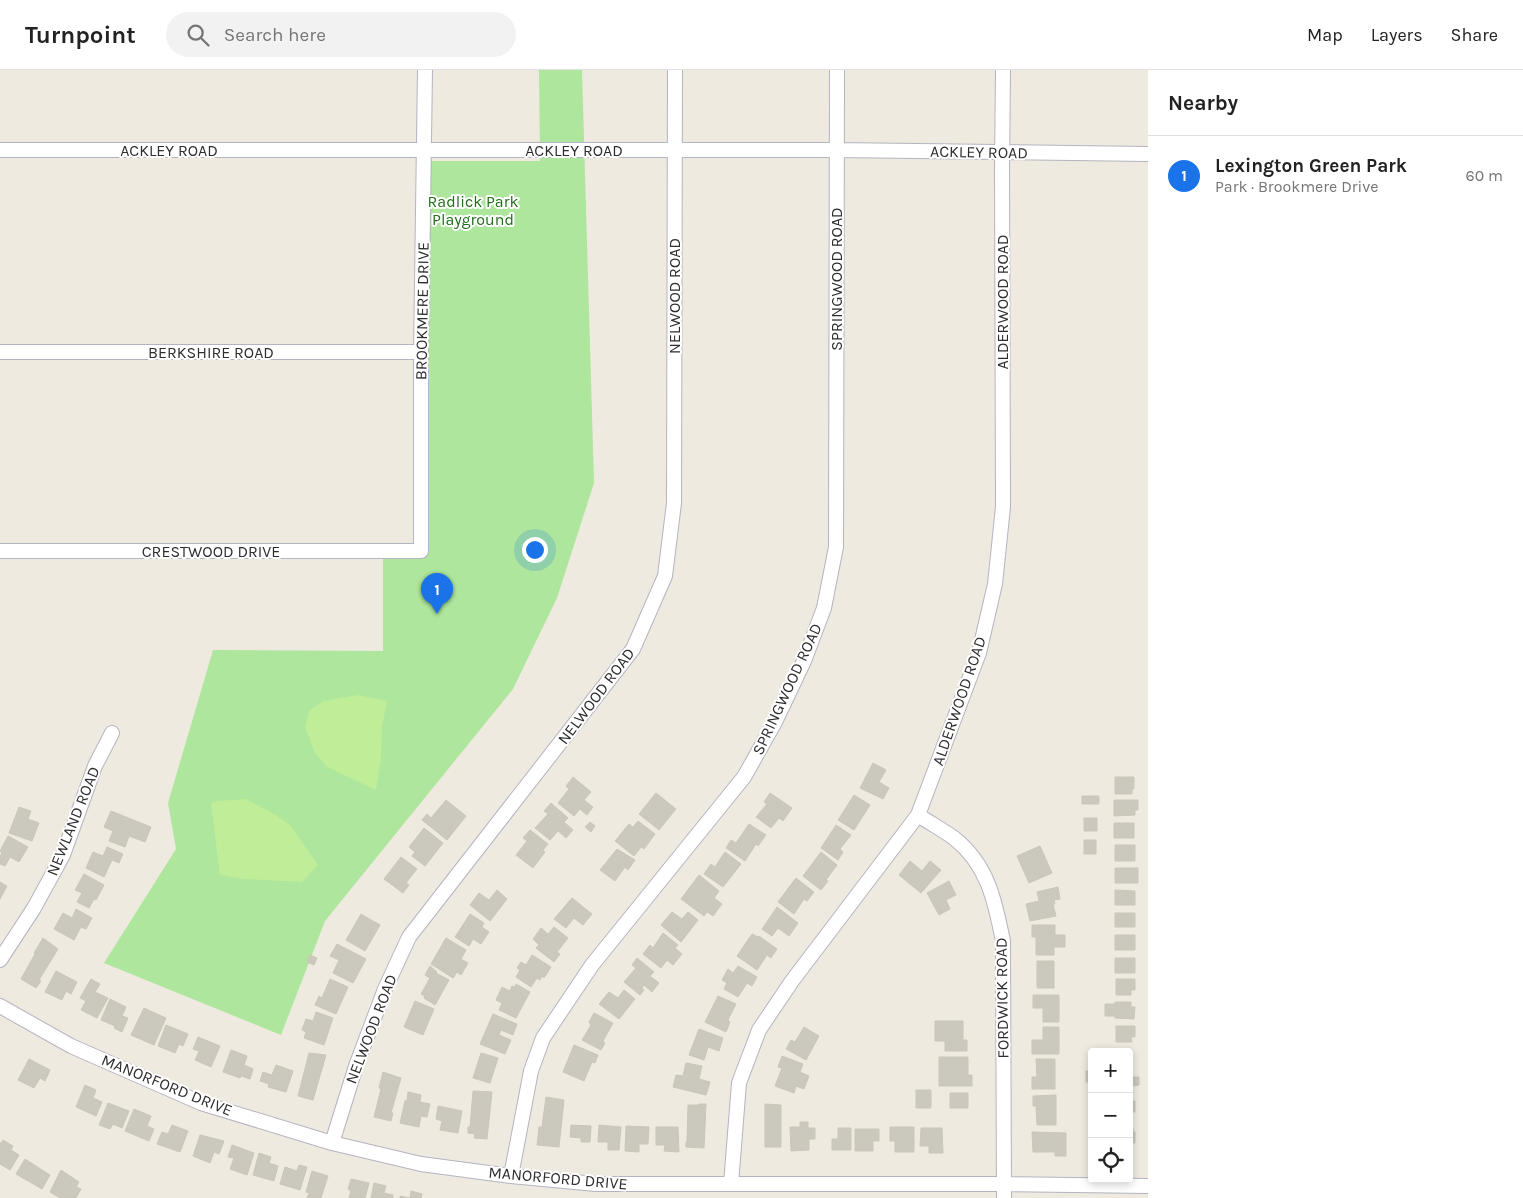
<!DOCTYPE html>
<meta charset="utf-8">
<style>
:root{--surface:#fff;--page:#f2f2f2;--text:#222;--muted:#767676;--line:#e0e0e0;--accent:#1a73e8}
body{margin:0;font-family:Karla,sans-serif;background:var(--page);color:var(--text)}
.controls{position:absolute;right:15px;bottom:15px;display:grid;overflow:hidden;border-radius:5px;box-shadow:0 2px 8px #0003}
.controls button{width:45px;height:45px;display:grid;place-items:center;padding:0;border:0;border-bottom:1px solid var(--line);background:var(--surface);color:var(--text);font:25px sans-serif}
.you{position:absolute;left:534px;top:479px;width:18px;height:18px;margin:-12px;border:4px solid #fff;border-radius:50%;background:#1a73e8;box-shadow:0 0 0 8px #1a73e833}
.badge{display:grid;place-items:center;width:32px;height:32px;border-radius:50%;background:var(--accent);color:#fff;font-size:16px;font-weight:700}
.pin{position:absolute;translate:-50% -41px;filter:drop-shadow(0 1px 2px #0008)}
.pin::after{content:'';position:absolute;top:26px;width:18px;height:15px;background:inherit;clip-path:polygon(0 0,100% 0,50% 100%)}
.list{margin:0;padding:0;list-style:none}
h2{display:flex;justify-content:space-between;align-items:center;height:65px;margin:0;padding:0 20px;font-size:21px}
h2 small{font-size:16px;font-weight:400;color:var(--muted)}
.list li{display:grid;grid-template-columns:32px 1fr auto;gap:15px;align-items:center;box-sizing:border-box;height:80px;padding:0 20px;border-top:1px solid var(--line)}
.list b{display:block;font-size:19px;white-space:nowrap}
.list p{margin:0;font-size:16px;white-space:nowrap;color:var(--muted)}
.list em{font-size:16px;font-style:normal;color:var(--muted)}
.icon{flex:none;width:28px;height:28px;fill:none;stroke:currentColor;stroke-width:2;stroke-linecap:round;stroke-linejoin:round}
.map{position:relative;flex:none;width:1148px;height:1128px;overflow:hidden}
header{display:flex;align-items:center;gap:30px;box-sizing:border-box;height:70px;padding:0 25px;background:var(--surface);border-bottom:1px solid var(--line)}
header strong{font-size:24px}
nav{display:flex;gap:28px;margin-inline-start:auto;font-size:18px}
.search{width:350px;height:45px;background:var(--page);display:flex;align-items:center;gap:12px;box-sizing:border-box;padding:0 18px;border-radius:28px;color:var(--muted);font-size:19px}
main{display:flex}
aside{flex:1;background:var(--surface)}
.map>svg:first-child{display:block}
.green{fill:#ade69c}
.pitch{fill:#bfed98}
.building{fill:#cbc8be;stroke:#cbc6b9}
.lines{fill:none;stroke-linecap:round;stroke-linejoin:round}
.minor-casing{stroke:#b3b4c1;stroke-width:16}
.minor{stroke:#fff;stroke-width:14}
.labels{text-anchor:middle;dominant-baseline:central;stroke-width:4;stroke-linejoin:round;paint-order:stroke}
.street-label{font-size:16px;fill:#2d2d2d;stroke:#fff}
.park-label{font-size:16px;fill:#226e1a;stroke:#fff}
</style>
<header>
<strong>Turnpoint</strong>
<div class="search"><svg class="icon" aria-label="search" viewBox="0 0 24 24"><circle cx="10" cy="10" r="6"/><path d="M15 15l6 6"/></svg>Search here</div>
<nav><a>Map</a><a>Layers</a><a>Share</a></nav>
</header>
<main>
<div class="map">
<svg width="1148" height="1128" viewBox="0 0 1148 1128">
<rect width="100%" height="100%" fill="#efeae0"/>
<!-- green -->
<path class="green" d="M539 0H582L594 413 557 528 513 619 325 851 281 965 104 893 176 779 168 733 213 580 383 581V489L413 488 425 480 429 91H540Z"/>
<!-- pitch -->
<path class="pitch" d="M358 625 387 631 382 657 381 689 376 720 327 697 315 683 305 657 309 641 323 631Z
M246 729 276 745 290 755 318 795 302 812 244 809 220 805 211 733 217 731Z"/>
<!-- building -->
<path class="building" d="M873 693 886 700 879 712 889 718 883 729 860 718Z
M573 707 591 722 584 730 593 737 587 745 580 739 574 746 558 733 569 719 566 716Z
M1115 707H1134V719H1132V724H1115Z
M656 723 676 739 659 760 639 744Z
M770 723 792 738 783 751 779 748 771 758 756 747 767 734 764 732Z
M854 725 870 735 854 760 838 750Z
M1082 726H1099V734H1082Z
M446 730 466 746 447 770 422 750 427 744 431 748Z
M1114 730H1138V740H1135V745L1114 746Z
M551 733 568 748 564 752 573 760 566 768 558 761 550 770 535 758 548 744 544 741Z
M19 737 31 741 28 749 39 753 32 771 9 763Z
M111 741 151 757 145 772 129 766 125 777 109 771 113 761 104 757Z
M1084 748H1097V761H1084Z
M638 751 655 764 644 779 641 777 634 786 615 771 629 754 633 757Z
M590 752 595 756 591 762 585 757Z
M1114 753H1134V768H1114Z
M749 754 766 765 758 776 756 774 745 791 726 778 731 770 736 773Z
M836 755 851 765 840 779 843 782 838 790 821 778Z
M424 758 443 773 425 796 412 786 415 782 409 777Z
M530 760 548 774 543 780 545 782 533 798 516 785 527 771 523 768Z
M8 766 28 777 19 792 10 787 5 796 0 794V786L2 783 0 781Z
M1084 770H1096V784H1084Z
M1115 775H1135V791H1115Z
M1040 776 1052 803 1029 813 1017 786Z
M107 777 123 784 119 793 112 790 104 807 86 798 93 782 103 786Z
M617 779 635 790 628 800 625 797 615 811 600 800Z
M725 782 741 794 723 817 704 804 711 794 715 797Z
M821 782 837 795 826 810 828 811 821 820 803 806Z
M401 787 417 799 406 813 409 815 403 823 384 809Z
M910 791 922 801 930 791 941 800 921 823 899 805Z
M1115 798H1138V813H1115Z
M84 804 104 815 96 830 94 829 89 838 77 832 82 823 75 820Z
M699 805 719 821 714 828 722 834 713 846 707 842 704 846 681 829Z
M796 808 814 822 807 831 804 829 794 844 778 832Z
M949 811 956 825 946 830 950 839 939 845 927 823Z
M0 812 7 816 0 829Z
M1058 817 1060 829 1054 830 1055 834H1053L1056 846 1030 851 1026 834 1039 831 1037 822Z
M497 820 507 829 490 851 470 835 479 823 489 830Z
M1115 820 1135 821V835H1115Z
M572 828 592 844 583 855 574 848 566 858 554 849Z
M777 837 798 853 789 866 778 858 772 866 762 859Z
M76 839 92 848 86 859 81 857 74 870 54 859 63 843 72 848Z
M672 842 682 849 688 842 698 850 681 872 661 855Z
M1115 843H1135V857H1115Z
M361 844 380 855 365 881 346 870Z
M470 844 484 853 482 857 489 862 481 874 473 869 469 876 455 867Z
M1032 855H1055V865H1065V877H1054V885H1036V867H1032Z
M554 857 568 868 557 882 560 884 554 892 536 878 539 875 533 869 541 858 548 864Z
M663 863 678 875 675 878 682 884 673 895 667 890 661 898 643 884 650 875 653 878Z
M752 864 758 867 759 866 777 879 771 888 767 885 757 900 737 886Z
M1115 865H1135V880H1115Z
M43 868 58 879 39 910 41 911 36 918 21 909 35 884 34 883Z
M446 868 466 880 461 889 468 893 461 905 457 902 453 908 431 894Z
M337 874 366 889 353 913 333 903 339 890 330 886Z
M310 885 317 888 314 895 307 892Z
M532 885 551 897 544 908 542 906 540 910 537 908 531 917 516 907 520 900 517 898 521 892 526 895Z
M637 888 654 902 650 906 659 913 652 922 644 915 642 918 644 920 640 925 624 912 636 898 632 895Z
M1115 888H1135V903H1115Z
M1037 891H1054V918H1037Z
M430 896 437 902 436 903 449 910 435 935 424 928 425 926 421 924 430 908 425 905Z
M738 896 757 907 752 916 747 913 738 927 724 919 727 913 722 910 728 899 733 903Z
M56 901 77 912 71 924 66 921 62 930 45 922Z
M91 909 100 914 95 922 108 928 97 948 81 940 86 931 80 928Z
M330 909 348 917 336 944 315 935 319 926 322 928Z
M1116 909H1135V920H1131V925H1116Z
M516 914 530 922 516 948 499 940 502 933 496 930 502 917 510 921 512 916 515 917Z
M624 920 635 929 619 949 599 934 609 922 618 928Z
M1033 925H1059V952H1043V938H1033Z
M718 926 736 934 728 950 730 952 726 962 705 952Z
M110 929 126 937 122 946 128 948 122 962 114 958 115 956 101 950Z
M415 931 434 939 423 965 404 957Z
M1115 932H1131V937H1135L1134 949 1115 948V946H1105V934H1115Z
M144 938 166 948 154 975 131 965Z
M316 942 333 948 324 975 304 968 306 962 302 960 306 949 313 951Z
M594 943 613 953 603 971 605 973 601 980 582 970 591 955 589 952Z
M493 944 517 954 513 965 501 960 499 965 511 970 505 984 480 974Z
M935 951H963V970H967V981H945V971H935Z
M166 955 188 964 183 976 179 974 175 983 158 976Z
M1116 956H1135V967H1131L1132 972H1116Z
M804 957 819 966 806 990 786 979 791 970 795 972Z
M1043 957H1059V984H1032V970H1043Z
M699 959 723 968 719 981 708 977 704 990 689 985Z
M198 967 220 976 211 997 195 990 199 981 193 979Z
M574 975 598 985 595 993 592 992 584 1011 563 1002Z
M231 980 247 986 244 995 253 999 250 1009 241 1006 240 1008 223 1002Z
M309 983 326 985 313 1030 298 1026Z
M481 983 498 988 490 1013 473 1008Z
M782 986 803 994 800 1002 809 1006 804 1019 796 1016 794 1023 775 1016 782 998 778 997Z
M939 987H968V1005H972V1016H939Z
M29 989 50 1000 45 1011 40 1008 34 1018 18 1010Z
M1036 989H1055V1019H1032V1007H1037Z
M686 993 702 996 699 1009 710 1012 706 1025 673 1017 676 1005 683 1006Z
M276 995 293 1001 286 1022 268 1017 269 1014 260 1011 263 1002 272 1005Z
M1086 1001H1092V1012H1086Z
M383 1002 401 1008 391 1043H393L391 1051 374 1047 381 1019 379 1018Z
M1129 1007H1139V1015L1132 1016V1023H1129Z
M85 1015 96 1020 93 1028 102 1032 96 1046 76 1037Z
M916 1020H931V1038H916Z
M473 1021 492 1022 487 1069 474 1068 475 1064 468 1063V1057H470Z
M408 1022 421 1025 420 1032 430 1034 427 1047 421 1046 419 1057 400 1053 405 1031 407 1030Z
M950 1023H968V1038H950Z
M1056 1025V1055H1037L1036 1036H1033V1026Z
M546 1027 564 1030 559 1077 537 1075 539 1057H542Z
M1129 1031H1135V1042H1132V1048H1129Z
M108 1033 129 1041 122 1058 113 1054 110 1059 99 1055Z
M699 1034H706L704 1078 686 1077V1072H687L688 1035H698Z
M765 1034 781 1035V1077H765Z
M438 1036 462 1041 458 1063 440 1060 442 1051 436 1049Z
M134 1039 151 1046 147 1056 154 1059 149 1071 125 1061Z
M800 1052H808V1058H815V1069H809V1080L791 1081 790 1057H800Z
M172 1055 188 1061 180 1082 157 1074 162 1062 168 1064Z
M571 1055 591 1056 590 1072H581V1068L570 1067Z
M599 1055 621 1057 619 1080H608V1072H598Z
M626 1056 649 1057 648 1074H639V1082L625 1081Z
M656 1057H678L679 1082 664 1081 665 1075H656Z
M890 1057H914V1082H895V1071H890Z
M838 1058H851V1080H832V1069H838Z
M921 1058H942L943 1083H929V1076H920Z
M1129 1058H1133V1062H1135V1073H1129Z
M855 1059H879V1071H873V1081H855Z
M1032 1062 1066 1063V1086H1055V1082H1033Z
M200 1065 224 1071 219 1084 214 1082 210 1093 193 1086Z
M3 1070 13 1076 11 1080 19 1085 10 1100 0 1094V1074Z
M232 1075 254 1083 247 1105 230 1099 234 1088 228 1087Z
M259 1083 271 1087 269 1093 278 1096 274 1111 253 1105Z
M25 1089 50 1105 42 1119 16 1104Z
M299 1095 307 1097 300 1120 280 1114 285 1097 297 1101Z
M61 1100 79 1112 76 1117 81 1119 76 1128H60L50 1122Z
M312 1101 328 1106 321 1128H307L309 1123 306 1122Z
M351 1109 369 1113 365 1128H349L351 1121 348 1119Z
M374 1113 386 1116 384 1123 393 1125V1128H371Z
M411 1121 422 1124 421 1128H400V1126L410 1128Z"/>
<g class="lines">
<!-- minor casing -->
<g class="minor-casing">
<path id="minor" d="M0 80H836L1148 84
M0 282H421
M0 481H421V282L425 0
M918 745C930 753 943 760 954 768 988 795 995 831 1003 871L1004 1128
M0 890 34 838 63 785 95 696 112 663
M0 936 71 976 201 1033 332 1073 421 1094 511 1106 596 1114H1004L1148 1116
M332 1073 356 996 385 919 409 867 633 579 665 506 674 433 675 0
M511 1106 531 1001 543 968 592 895 744 707 775 652 804 591 824 538 836 477 837 0
M731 1114 739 1013 759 960 792 911 918 745 979 583 995 514 1003 437 1002 98 1003 0"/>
</g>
<!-- minor -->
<use href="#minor" class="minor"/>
</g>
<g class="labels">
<!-- street labels -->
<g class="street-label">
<text x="169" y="80">ACKLEY ROAD</text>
<text x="574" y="80">ACKLEY ROAD</text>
<text transform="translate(979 82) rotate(1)">ACKLEY ROAD</text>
<text transform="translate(836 209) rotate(-90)">SPRINGWOOD ROAD</text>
<text transform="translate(674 226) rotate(-90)">NELWOOD ROAD</text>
<text transform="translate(1002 232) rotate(-90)">ALDERWOOD ROAD</text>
<text transform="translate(422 241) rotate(-89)">BROOKMERE DRIVE</text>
<text x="211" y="282">BERKSHIRE ROAD</text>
<text x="211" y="481">CRESTWOOD DRIVE</text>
<text transform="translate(787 619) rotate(-65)">SPRINGWOOD ROAD</text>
<text transform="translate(596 626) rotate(-53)">NELWOOD ROAD</text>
<text transform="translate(959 631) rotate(-71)">ALDERWOOD ROAD</text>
<text transform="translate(73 751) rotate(-68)">NEWLAND ROAD</text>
<text transform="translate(1002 928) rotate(-91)">FORDWICK ROAD</text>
<text transform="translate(371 959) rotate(-69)">NELWOOD ROAD</text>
<text transform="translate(167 1015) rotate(22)">MANORFORD DRIVE</text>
<text transform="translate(558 1108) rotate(5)">MANORFORD DRIVE</text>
</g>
<!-- park labels -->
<g class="park-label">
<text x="473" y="131">Radlick Park<tspan x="473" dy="18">Playground</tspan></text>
</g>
</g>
</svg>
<div class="controls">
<button>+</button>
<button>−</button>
<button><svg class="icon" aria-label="locate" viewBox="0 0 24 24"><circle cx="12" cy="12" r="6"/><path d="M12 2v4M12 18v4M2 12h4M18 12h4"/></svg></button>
</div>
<div class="you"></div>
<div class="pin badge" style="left:437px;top:544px">1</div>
</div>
<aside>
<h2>Nearby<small></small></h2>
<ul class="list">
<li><span class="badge">1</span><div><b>Lexington Green Park</b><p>Park · Brookmere Drive</p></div><em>60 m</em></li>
</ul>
</aside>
</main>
